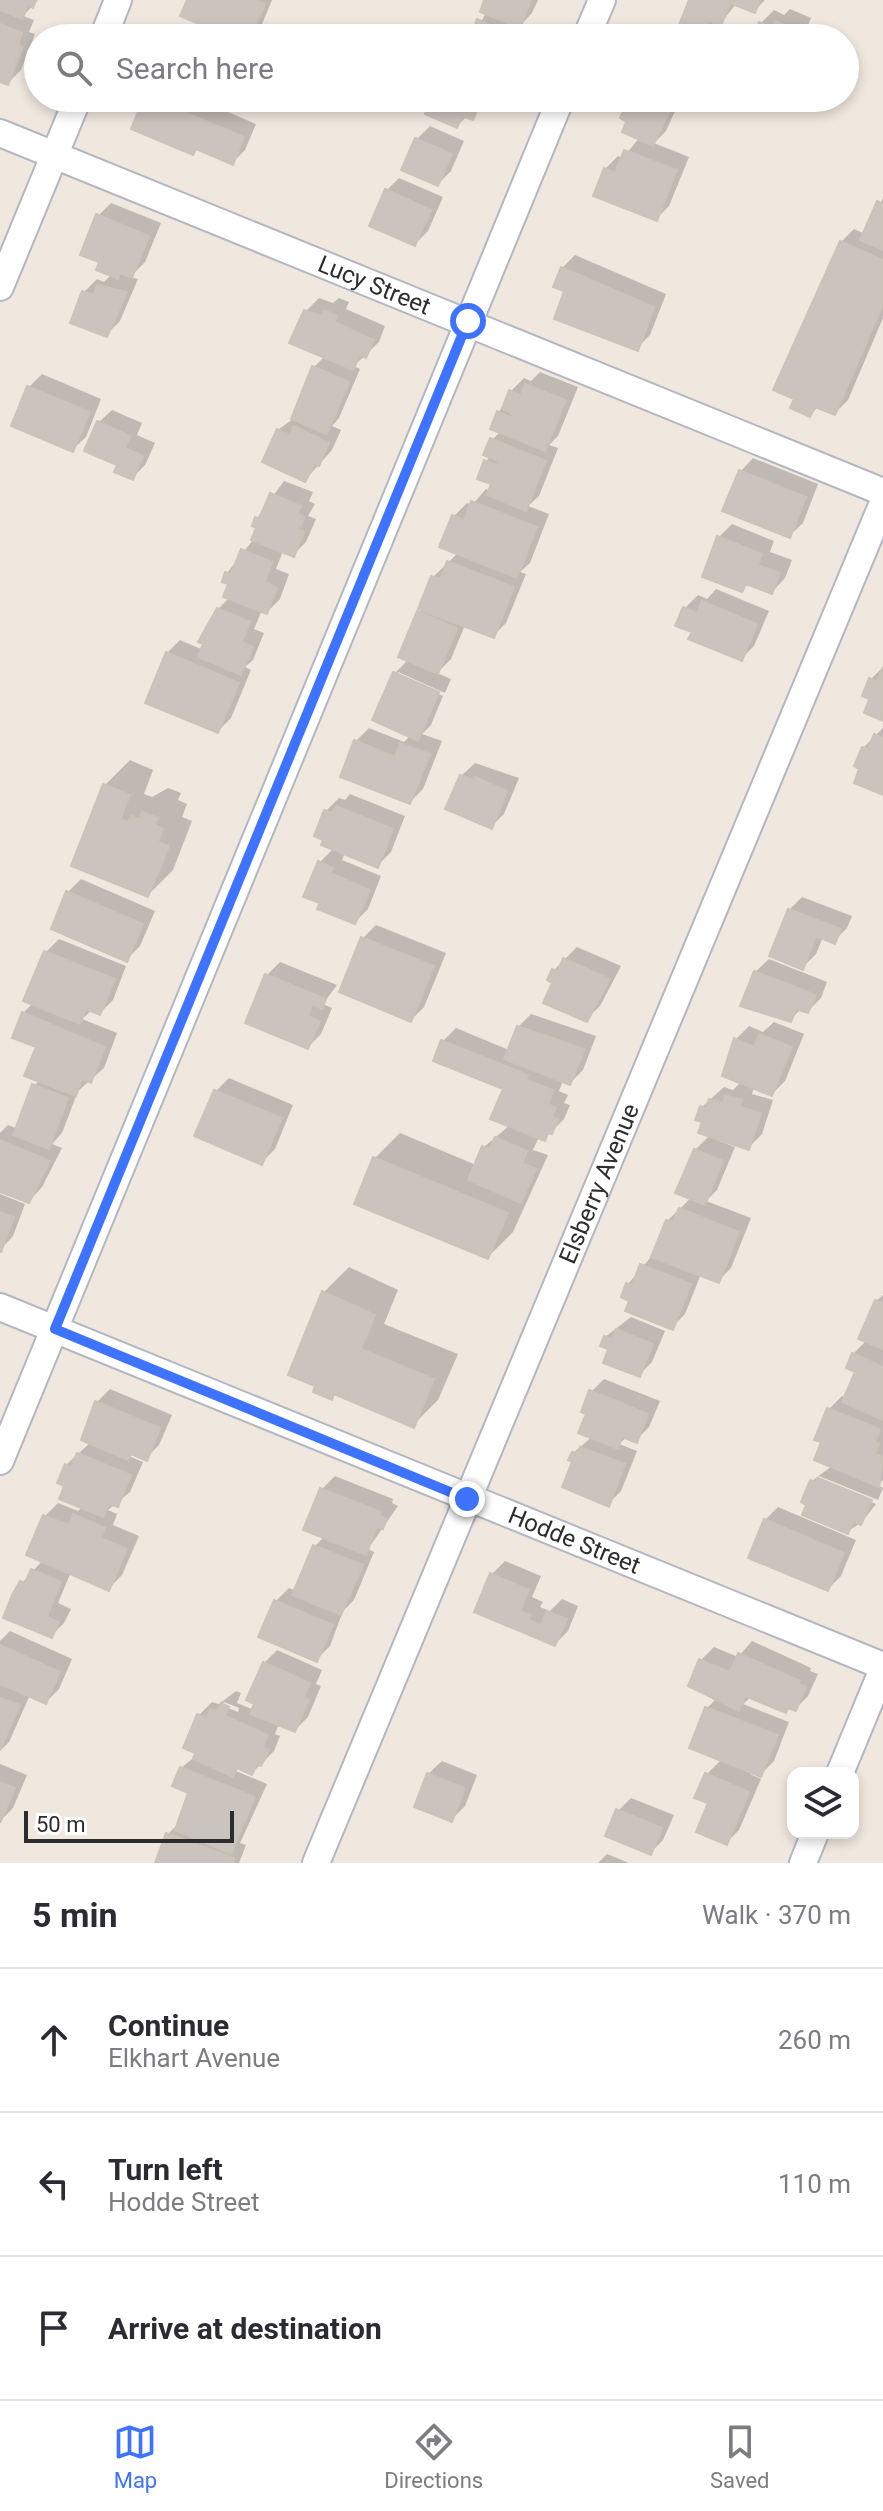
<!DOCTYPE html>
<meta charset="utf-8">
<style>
:root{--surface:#fff;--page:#f2f2f3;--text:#2b2b33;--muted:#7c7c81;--line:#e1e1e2;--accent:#3d73ff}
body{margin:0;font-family:Roboto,sans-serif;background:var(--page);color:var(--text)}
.controls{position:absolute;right:24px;bottom:24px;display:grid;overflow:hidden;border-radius:16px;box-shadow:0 4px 12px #0003}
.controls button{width:72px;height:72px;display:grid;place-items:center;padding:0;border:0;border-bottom:2px solid var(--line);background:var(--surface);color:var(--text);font:40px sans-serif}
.scale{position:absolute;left:24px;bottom:20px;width:210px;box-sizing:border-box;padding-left:8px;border:4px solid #2d2d2d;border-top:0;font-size:22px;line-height:28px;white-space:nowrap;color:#2d2d2d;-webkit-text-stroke:6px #fff;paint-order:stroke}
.stop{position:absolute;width:24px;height:24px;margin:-18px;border:6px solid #3d73ff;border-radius:50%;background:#fff}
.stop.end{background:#3d73ff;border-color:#fff;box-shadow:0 2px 8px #0008}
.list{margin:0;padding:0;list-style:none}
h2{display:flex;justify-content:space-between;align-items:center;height:104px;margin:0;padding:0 32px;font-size:34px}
h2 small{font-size:26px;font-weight:400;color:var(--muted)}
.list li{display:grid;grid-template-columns:52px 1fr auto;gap:24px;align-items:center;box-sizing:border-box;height:144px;padding:0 32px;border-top:2px solid var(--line)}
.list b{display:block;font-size:30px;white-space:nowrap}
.list p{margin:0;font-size:26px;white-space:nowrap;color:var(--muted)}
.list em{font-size:26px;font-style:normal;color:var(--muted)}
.icon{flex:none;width:44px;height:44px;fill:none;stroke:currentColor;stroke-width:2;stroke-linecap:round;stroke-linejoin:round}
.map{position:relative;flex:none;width:883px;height:1863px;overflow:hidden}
.search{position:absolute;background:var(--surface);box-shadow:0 4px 12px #0003;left:24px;right:24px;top:24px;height:88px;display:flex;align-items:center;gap:20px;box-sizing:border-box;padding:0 28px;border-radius:44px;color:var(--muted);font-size:30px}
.sheet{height:536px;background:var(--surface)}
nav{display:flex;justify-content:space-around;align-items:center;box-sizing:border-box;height:112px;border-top:2px solid var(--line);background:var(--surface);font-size:22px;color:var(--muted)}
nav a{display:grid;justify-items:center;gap:4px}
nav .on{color:var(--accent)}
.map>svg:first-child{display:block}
.shadow{fill:#0003;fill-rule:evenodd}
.building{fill:#cbc4be;stroke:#ccc3b8;stroke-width:2}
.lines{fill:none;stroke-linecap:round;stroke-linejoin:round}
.street-casing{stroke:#b3b7c2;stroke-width:30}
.street{stroke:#fff;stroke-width:26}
.route{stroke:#3d73ff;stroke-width:10}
.labels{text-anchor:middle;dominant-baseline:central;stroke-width:7;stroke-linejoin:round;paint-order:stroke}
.street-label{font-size:24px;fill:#2d2d2d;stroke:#fff}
</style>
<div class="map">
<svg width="883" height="1863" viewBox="0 0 883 1863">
<rect width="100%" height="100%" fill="#f0e7df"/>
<!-- shadow -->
<path class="shadow" d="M0 0H38L23 16 34 20 29 32 35 34 21 70 8 83 0 80Z
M189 0H272L260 29 251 38H237Z
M487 0H538L532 13 517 29 523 31 521 38H472L486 13Z
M691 0H765L754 11 736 4 720 24 715 21 703 33Z
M790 9 811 18 803 38H754L761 23 774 10 784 15Z
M673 25 703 38H660Z
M150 98H244L238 104 229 101 221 109 256 124 245 150 232 163 198 148 193 153 144 103Z
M433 98H488L472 118 467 116 457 126Z
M634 98H681L666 131 654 143 689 157 669 206 656 219 605 169 618 156 623 158 639 138 629 121 628 104Z
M430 126 464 141 451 171 438 184 403 169 417 139Z
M399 178 443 197 428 231 415 244 386 191Z
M883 198V318L848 400 835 413 819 406 810 415 841 242 854 229 865 234Z
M111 203 161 223 145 262 130 277 138 279 120 321 107 334 84 292 97 279 104 282 112 274 98 216Z
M575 255 666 294 650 335 637 348 567 290 562 268Z
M319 298 333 303 339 298 349 302 346 309 385 326 379 342 354 366 360 369 339 418 332 426 341 430 332 450 305 480 278 430 294 418 313 368 325 356 306 311Z
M540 372 578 387 558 436 549 445 558 448 539 496 528 506 549 514 530 563 520 572 526 574 506 623 493 636 465 625 451 659 437 673 451 679 445 693 398 672V676L443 696 431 725 422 734 442 741 423 789 410 802 356 741 369 728 404 742 411 735 395 673 408 660 419 612 433 577 458 553 454 516 467 503 472 505 486 489 490 491 494 483 486 461 491 456 492 440 501 431 499 412 511 391 524 378 531 381Z
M42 374 101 399 86 437 72 450 29 387Z
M112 410 142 423 137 435 155 443 145 465 132 478 119 464 98 423Z
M753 458 818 484 803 523 789 536 740 472Z
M284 481 313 492 309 501 315 504 308 516 316 519 306 542 293 555 283 551 276 569 289 574 280 599 267 612 262 610 254 629 264 633 253 660 245 667 251 670 231 718 218 731 167 653 180 640 203 650 218 609 230 597 227 573 253 540 259 526 257 518Z
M732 524 774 541 770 552 792 560 785 578 772 592 749 583 742 590 719 537Z
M716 589 769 611 754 646 741 659 678 624 685 608 698 595 707 599Z
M883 667V719L872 698 871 679Z
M883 728V793L862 768 863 748Z
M130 760 153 770 144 794 152 797 168 788 181 793 178 800 187 804 182 817 192 821 173 870 148 895 105 785Z
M475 763 519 778 504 814 491 827 461 776Z
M350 794 405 816 391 852 378 865 345 853 342 860 381 876 368 909 355 922 323 902 320 862 334 848 326 811 339 798 345 800Z
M81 879 155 911 140 946 127 959 68 892Z
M802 897 852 916 847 928 834 941 823 937 816 954 803 967 789 910Z
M376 925 446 953 424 1007 411 1020 341 991 363 938Z
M59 939 126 966 113 1000 100 1013 92 1010 82 1019 117 1033 104 1068 78 1091 62 1133 52 1144 62 1148 42 1187 29 1201 0 1190V1133L8 1125 18 1129 34 1086 40 1080 38 1046 23 1013 33 1003 46 952Z
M577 947 621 966 600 1006 586 1019 554 982V970Z
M769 959 827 982 821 998 808 1011 801 1009 790 1020 755 972Z
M280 962 337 985 323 1004 332 1008 321 1034 308 1047 267 975Z
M531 1014 596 1036 583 1070 570 1083 563 1080 559 1091 568 1095 564 1103 570 1105 564 1119 544 1139 539 1137 533 1150 548 1155 513 1232 488 1257 375 1158 400 1133 476 1165 484 1147 510 1125 505 1088 443 1041 456 1028 509 1050 518 1027Z
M774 1022 804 1034 785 1081 772 1094 754 1086 752 1094 773 1100 762 1134 749 1147 720 1138 719 1141 735 1147 717 1190 706 1201 751 1218 731 1268 718 1281 701 1274 685 1314 672 1327 632 1299 628 1284 656 1251 667 1221 691 1198 695 1150 710 1135 702 1107 724 1087 733 1090 742 1081 736 1039 749 1026 763 1032Z
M229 1078 293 1105 275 1149 262 1162 216 1091Z
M0 1194 25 1204 13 1236 0 1250Z
M349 1267 398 1290 384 1324 458 1354 438 1400 413 1425 336 1393 332 1397 324 1292Z
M883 1295V1480L878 1485 883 1488 878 1500 819 1476 816 1479 876 1504 861 1523 848 1531 812 1481 832 1466 824 1441 817 1439 829 1409 842 1396 846 1397 858 1371 853 1354 867 1340 876 1301Z
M631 1317 665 1331 652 1362 639 1375 605 1337Z
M604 1379 660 1401 649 1427 636 1440 627 1437 619 1444 637 1451 621 1491 608 1504 574 1461 573 1453 593 1436 588 1413 591 1392Z
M110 1389 172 1415 159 1445 146 1458 132 1453 129 1456 143 1462 130 1492 108 1510 117 1514 113 1525 139 1536 122 1575 109 1588 71 1572 58 1603 71 1609 64 1623 51 1636 22 1583 43 1560 28 1554 45 1516 58 1503 78 1511 83 1507 66 1485V1465L91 1442 97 1402Z
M335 1476 393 1499 392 1503 398 1506 368 1549 374 1552 354 1600 343 1611 330 1646 317 1659 276 1601 289 1588 296 1591 315 1546 325 1536 306 1529 322 1489Z
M778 1507 856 1540 841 1576 828 1589 765 1520Z
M505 1561 541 1576 532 1597 543 1602 540 1607 550 1611 562 1599 578 1606 568 1631 555 1644 477 1611 492 1574Z
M10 1631 72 1659 59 1689 46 1702 30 1695 9 1742 0 1751V1641Z
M752 1641 811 1668 810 1671 818 1674 808 1696 795 1709 790 1706 786 1711 751 1697 743 1704 789 1722 774 1761 761 1774 752 1771 750 1774 761 1779 739 1830 726 1843 711 1802 707 1774 722 1759 692 1747 707 1708 717 1698 701 1660 714 1647 738 1657Z
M277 1650 322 1670 316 1684 321 1686 308 1717 295 1730 279 1724 275 1734 280 1736 274 1751 252 1773 240 1767 236 1771 267 1784 240 1843 246 1845 239 1863H157L168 1834 180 1822 191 1792 181 1768 197 1755 199 1715 212 1702 219 1704 236 1691 241 1693 237 1703 254 1710 264 1663ZM224 1702 239 1708 238 1712 221 1705Z
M442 1761 477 1775 465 1806 452 1819 428 1774Z
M0 1764 27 1775 13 1808 0 1821Z
M631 1798 674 1815 663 1840 650 1853 618 1811Z
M607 1854 629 1863H598Z"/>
<!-- building -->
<path class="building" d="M0 0H36L33 8 28 5 22 19 0 10Z
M187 0H255L265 4 250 38H232L180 16Z
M484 0H531L520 28 480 12Z
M689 0H760L755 13 730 3 721 26 709 21 704 35 679 25Z
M477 19 509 34 507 38H470Z
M775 21 800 32 797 38H752L759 22 772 28Z
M0 24 22 33 18 45 23 47 8 85 0 82Z
M150 98 244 137 233 165 196 149 193 155 131 129 142 102 147 104Z
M191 98H242L238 107 226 102 222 110Z
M431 98H482L473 120 462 116 457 128 425 114Z
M637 98H649L671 108 653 146 622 132 626 122 620 118 627 103 633 106Z
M415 138 452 154 438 186 401 170Z
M624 150 677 170 657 221 593 196 604 168 615 173Z
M385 189 431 210 415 246 369 226Z
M877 201 883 204V250L860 240Z
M96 214 149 236 132 278 120 273 118 279 96 270 99 262 80 255Z
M840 241 883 260V304L835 415 815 407 810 417 790 408 794 399 773 390Z
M561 267 654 307 638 351 554 319 564 291 553 287Z
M97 285 127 292 107 337 70 323 82 291 94 295Z
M304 310 321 316 324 310 337 316 334 322 374 340 366 358 360 355 353 370 289 343Z
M312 366 349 382 327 434 291 419Z
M525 384 566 400 545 451 490 429 497 411 512 418 513 414 502 409 509 390 521 395Z
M27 386 90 412 73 452 11 426Z
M97 421 130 436 125 448 143 456 133 480 114 472 117 465 84 451Z
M294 426 329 443 319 466 315 464 305 482 262 462 277 429 290 435Z
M490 438 546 461 526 511 487 495 491 484 477 479 484 460 497 465 498 461 483 455Z
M739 470 806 497 790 538 722 511Z
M270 493 301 506 298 514 304 517 300 527H293L304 532 294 557 251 540 256 528 252 526 255 517 259 519Z
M471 501 537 527 517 578 439 547 452 515 464 520Z
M717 536 762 554 758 565 780 573 772 594 746 584 742 592 702 577Z
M241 549 272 562 265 582 277 588 267 614 223 597 228 584 222 582 225 572 231 574Z
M447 561 514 587 494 638 418 609 431 576 440 579Z
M702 601 757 624 742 661 688 639 692 632 675 626 683 607 697 613Z
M217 608 250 622 242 642 253 647 241 675 198 657 203 644 198 642Z
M417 611 457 628 438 674 398 657Z
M166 652 239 683 218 733 145 703Z
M883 667V721L864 713 869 699 862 696 869 678 877 682Z
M393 672 439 692 418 741 372 720Z
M874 734 883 738V795L854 783 859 769 854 766 862 747 868 749Z
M354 740 395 757 400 743 430 754 410 804 340 777Z
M460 775 474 781 475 777 507 791 492 829 445 809Z
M103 784 130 795 120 819 128 822 131 816 139 819 142 812 158 818 155 825 163 829 158 842 169 846 148 897 71 866Z
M336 806 393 829 378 868 321 845 323 840 314 836 324 810 333 813Z
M318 861 333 868 330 873 370 890 355 924 317 909 320 903 303 897Z
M66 891 143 924 127 962 51 929Z
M788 909 841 929 835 944 816 936 803 970 769 956Z
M361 937 434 966 411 1022 339 992Z
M44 951 115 979 100 1015 86 1009 80 1024 23 1001Z
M563 958 610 979 587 1022 543 1003 552 983 547 980 552 969 558 971Z
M754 971 816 995 808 1013 796 1009 791 1022 740 1006Z
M265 974 326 999 322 1009 312 1004 308 1016 320 1021 308 1049 245 1023Z
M22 1012 105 1047 91 1083 82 1079 76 1096 24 1076 36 1047 12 1038Z
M517 1026 585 1049 570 1085 504 1059Z
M759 1034 792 1047 772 1096 722 1076 734 1038 754 1047Z
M441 1040 528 1075 526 1080 553 1090 548 1104 556 1108 552 1116 558 1119 552 1134 548 1133 545 1141 490 1119 503 1089 433 1061Z
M32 1084 68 1098 49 1149 13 1135Z
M214 1090 282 1118 262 1165 194 1136Z
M725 1095 742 1100 740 1107 761 1113 749 1150 698 1133 702 1122 695 1120 700 1106 706 1108 709 1099 723 1103Z
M495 1137 527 1151 522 1163 536 1169 521 1203 468 1180 482 1146 489 1149Z
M0 1140 50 1161 29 1203 0 1192Z
M694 1149 723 1161 705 1205 675 1193Z
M373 1157 508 1213 488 1259 354 1204Z
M679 1208 739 1232 719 1283 651 1257 666 1220 673 1222Z
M0 1212 14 1217 1 1252H0Z
M640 1264 691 1284 673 1330 625 1311 629 1301 621 1297 626 1283 632 1285Z
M322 1291 375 1315 361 1349 434 1379 414 1428 334 1394 332 1400 313 1392 315 1386 288 1375Z
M875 1300 883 1303V1349L858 1339Z
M616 1329 653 1344 640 1377 603 1363 608 1349 600 1346 604 1336 612 1339Z
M852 1353 883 1367V1420L842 1402 855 1372 846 1368Z
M589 1390 648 1414 637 1443 622 1437 618 1449 578 1433 586 1414 581 1412Z
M95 1401 160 1428 147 1461 131 1454 128 1460 81 1440Z
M827 1408 880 1429 875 1442 879 1444 875 1454 883 1457 879 1487 814 1460 821 1442 814 1440Z
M580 1447 625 1464 609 1507 562 1487 572 1462 568 1460 572 1452 577 1453Z
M77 1453 131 1475 118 1507 109 1504 103 1517 59 1499 64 1486 57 1483 65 1464 71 1467Z
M818 1478 872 1500 861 1525 853 1522 848 1534 802 1515 806 1505 801 1502 810 1480 816 1482Z
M320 1488 381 1512 380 1516 387 1519 383 1529 377 1527 366 1555 303 1530Z
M73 1514 105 1528 101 1538 127 1549 109 1591 26 1555 43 1515 69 1525Z
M764 1519 844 1553 828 1591 748 1558Z
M313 1545 363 1565 341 1615 292 1595Z
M31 1569 61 1582 47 1617 59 1622 52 1638 3 1618 12 1595 20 1581 25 1583Z
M490 1573 529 1590 520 1611 531 1615 529 1620 541 1625 547 1611 567 1619 555 1646 474 1612Z
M274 1600 333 1625 317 1662 258 1637Z
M0 1645 60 1672 46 1704 0 1684Z
M738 1653 800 1681 798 1684 806 1687 796 1711 788 1708 786 1713 745 1696 739 1711 688 1686 699 1659 730 1672Z
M263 1662 310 1683 304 1697 309 1700 295 1732 250 1714 254 1704 246 1700Z
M0 1698 20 1705 0 1750Z
M221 1703 229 1707 225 1716 268 1735 263 1747 269 1750 261 1766 257 1764 252 1775 237 1768 233 1777 193 1759 195 1753 183 1748 197 1714 207 1718 211 1709 217 1712Z
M705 1707 778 1735 761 1777 689 1748Z
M180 1767 255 1797 231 1854 175 1830 188 1793 172 1786Z
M427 1773 465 1788 452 1822 414 1807Z
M705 1773 749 1792 727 1845 696 1832 708 1803 694 1798Z
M0 1782 15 1788 0 1823Z
M616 1809 662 1828 651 1855 605 1836Z
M166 1833 234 1858 233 1863H155Z"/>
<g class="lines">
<!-- street casing -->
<g class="street-casing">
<g id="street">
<path d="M103 38 118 0"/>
<path d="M586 38 602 0"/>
<path id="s1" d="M0 133 883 492"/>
<path d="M0 287 78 98"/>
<path id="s2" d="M0 1307 883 1666"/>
<path d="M0 1461 561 98"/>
<path d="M840 1773 883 1669"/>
<path id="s3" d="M316 1863 883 503"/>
<path d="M803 1863 815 1833"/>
</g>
</g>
<!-- street -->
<use href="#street" class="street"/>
</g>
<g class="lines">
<!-- route -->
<path class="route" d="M467 1499 55 1329 468 321"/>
</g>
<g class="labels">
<!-- street labels -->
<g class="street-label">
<text stroke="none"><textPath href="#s1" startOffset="404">Lucy Street</textPath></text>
<text stroke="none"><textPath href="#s3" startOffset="736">Elsberry Avenue</textPath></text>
<text stroke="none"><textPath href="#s2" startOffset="620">Hodde Street</textPath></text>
</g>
</g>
</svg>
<div class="controls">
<button><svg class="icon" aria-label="layers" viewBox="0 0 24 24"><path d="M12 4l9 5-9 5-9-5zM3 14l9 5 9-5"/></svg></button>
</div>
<div class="scale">50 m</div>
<div class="stop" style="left:468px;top:321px"></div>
<div class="stop end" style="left:467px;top:1499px"></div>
<div class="search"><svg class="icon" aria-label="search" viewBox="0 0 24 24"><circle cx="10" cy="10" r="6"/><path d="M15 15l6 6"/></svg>Search here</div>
</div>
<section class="sheet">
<h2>5 min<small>Walk · 370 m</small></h2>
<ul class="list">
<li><svg class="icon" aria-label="ahead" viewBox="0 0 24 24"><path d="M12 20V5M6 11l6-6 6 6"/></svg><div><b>Continue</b><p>Elkhart Avenue</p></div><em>260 m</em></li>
<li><svg class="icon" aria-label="left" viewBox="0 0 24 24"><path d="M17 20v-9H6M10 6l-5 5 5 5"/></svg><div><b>Turn left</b><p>Hodde Street</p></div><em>110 m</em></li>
<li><svg class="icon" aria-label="arrive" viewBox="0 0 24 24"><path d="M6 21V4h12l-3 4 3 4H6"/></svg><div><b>Arrive at destination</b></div></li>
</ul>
</section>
<nav>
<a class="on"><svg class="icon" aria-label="map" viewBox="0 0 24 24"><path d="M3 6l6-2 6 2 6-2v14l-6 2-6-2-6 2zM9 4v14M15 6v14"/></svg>Map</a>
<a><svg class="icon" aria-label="directions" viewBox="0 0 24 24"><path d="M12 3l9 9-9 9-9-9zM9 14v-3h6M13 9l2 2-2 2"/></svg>Directions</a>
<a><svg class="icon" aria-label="saved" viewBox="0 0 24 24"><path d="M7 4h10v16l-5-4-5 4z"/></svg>Saved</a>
</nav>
